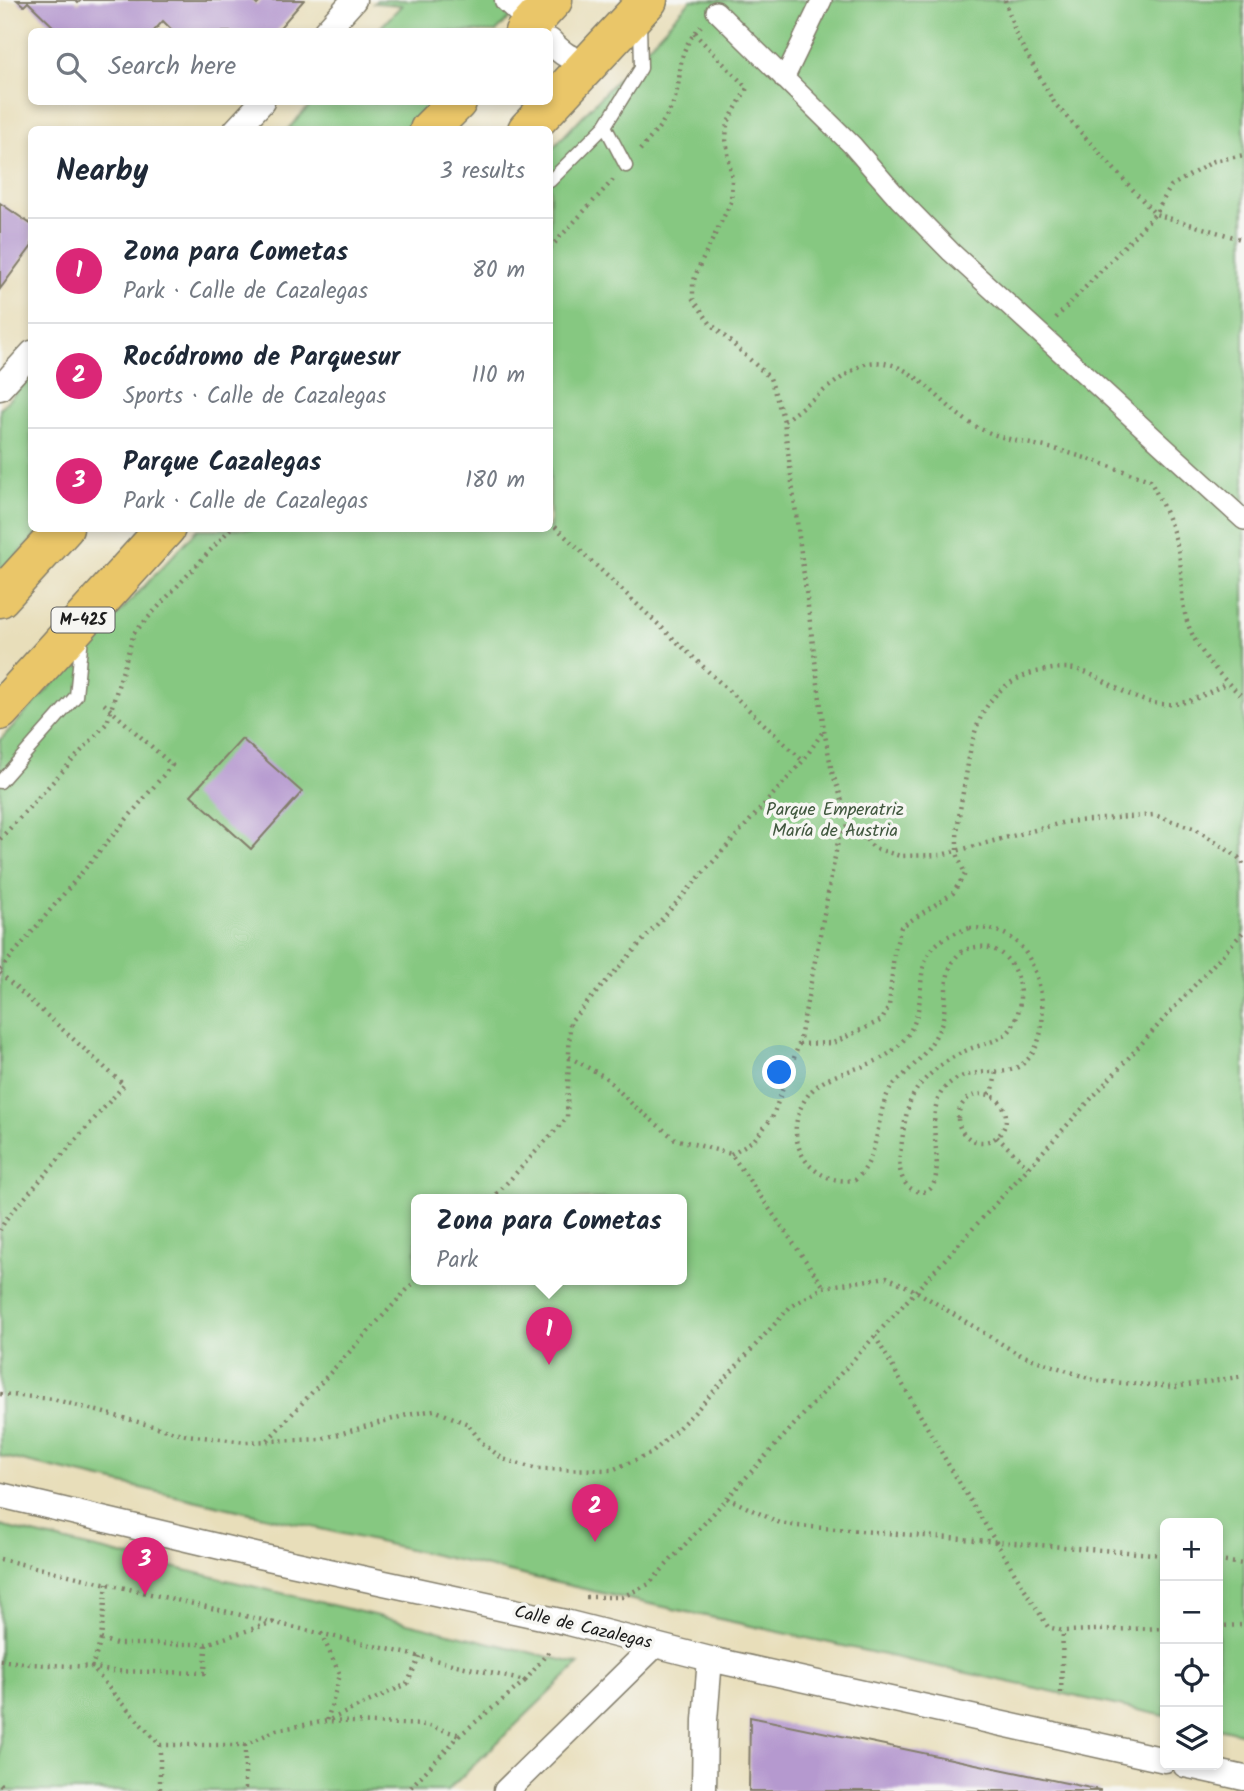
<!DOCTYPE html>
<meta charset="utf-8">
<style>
:root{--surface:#fff;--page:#f2f2f3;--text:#1f2937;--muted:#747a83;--line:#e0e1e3;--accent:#db2777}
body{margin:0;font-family:Kalam,sans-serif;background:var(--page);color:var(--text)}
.controls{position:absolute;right:21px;bottom:21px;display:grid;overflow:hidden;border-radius:10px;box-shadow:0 4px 10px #0003}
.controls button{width:63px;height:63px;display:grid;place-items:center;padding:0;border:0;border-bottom:2px solid var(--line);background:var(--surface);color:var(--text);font:35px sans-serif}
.you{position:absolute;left:780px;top:1073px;width:24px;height:24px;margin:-18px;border:5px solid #fff;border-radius:50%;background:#1a73e8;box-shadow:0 0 0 10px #1a73e833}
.badge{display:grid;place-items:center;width:46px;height:46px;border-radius:50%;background:var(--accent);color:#fff;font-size:23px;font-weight:700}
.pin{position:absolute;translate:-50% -58px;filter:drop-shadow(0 2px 4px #0008)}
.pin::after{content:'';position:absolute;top:37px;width:24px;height:21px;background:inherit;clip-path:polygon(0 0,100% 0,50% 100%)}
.popup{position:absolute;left:411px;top:1194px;width:276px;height:91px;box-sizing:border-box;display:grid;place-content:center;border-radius:10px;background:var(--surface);filter:drop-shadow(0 2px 5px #0005);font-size:23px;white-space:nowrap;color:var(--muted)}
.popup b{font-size:26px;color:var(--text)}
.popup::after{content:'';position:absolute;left:50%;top:100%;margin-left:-14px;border:14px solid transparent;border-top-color:var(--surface)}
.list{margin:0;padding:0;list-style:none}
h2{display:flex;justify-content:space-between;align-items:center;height:91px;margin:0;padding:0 28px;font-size:30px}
h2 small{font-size:23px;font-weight:400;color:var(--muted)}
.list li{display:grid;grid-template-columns:46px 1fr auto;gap:21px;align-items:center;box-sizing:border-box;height:105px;padding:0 28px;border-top:2px solid var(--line)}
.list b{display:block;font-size:26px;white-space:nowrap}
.list p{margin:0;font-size:23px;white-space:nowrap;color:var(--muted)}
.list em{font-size:23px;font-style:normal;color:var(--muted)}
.icon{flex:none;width:38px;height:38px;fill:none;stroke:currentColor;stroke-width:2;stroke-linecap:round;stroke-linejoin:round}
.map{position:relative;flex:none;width:1244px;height:1791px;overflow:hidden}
.search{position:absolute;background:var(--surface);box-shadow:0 4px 10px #0003;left:28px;top:28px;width:525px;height:77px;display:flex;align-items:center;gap:18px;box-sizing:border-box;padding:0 24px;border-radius:10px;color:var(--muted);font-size:26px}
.panel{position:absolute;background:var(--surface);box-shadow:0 4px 10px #0003;left:28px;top:126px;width:525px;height:406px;border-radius:10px}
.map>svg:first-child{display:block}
.green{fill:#86c881;stroke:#51724e;stroke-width:2;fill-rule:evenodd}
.building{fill:#b599cf}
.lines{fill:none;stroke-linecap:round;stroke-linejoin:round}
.service-casing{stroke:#827d6b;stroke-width:15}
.pedestrian-casing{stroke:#827d6b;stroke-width:22}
.minor-casing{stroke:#827d6b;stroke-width:27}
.primary-casing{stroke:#827d6b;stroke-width:41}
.path{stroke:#827d6b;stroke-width:4.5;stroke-dasharray:2 5;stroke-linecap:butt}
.service{stroke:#fff;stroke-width:12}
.pedestrian{stroke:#fff;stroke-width:19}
.minor{stroke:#fff;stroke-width:24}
.primary{stroke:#eac669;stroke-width:38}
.labels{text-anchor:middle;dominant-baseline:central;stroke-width:7;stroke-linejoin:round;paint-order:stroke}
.shield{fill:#f6f6f2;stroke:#5d5d5c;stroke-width:2}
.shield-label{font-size:16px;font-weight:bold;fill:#1c1c1c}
.park-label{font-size:18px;fill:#41583f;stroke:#f6f6f2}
.street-label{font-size:18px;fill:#1c1c1c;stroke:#f6f6f2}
</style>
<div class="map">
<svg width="1244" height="1791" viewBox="0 0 1244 1791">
<rect width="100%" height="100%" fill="#f6f6f2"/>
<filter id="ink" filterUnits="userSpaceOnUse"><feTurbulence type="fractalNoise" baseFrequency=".0143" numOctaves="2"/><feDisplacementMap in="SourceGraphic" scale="14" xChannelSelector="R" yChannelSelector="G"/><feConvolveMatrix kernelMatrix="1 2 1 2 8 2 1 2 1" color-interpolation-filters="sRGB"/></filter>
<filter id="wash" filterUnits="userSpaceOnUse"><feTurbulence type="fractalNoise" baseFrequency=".00686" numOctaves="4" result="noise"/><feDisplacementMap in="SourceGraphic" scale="28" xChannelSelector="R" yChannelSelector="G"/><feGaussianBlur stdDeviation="1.57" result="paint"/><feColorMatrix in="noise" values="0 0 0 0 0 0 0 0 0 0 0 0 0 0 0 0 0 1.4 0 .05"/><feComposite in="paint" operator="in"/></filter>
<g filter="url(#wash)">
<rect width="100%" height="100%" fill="#e8deba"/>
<!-- green -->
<path class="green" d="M377 0H527L496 32 377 31 402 5 374 3Z
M691 0H1244V1734L1218 1728V1523H1165V1716L641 1602 0 1456V740L198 529 550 528V151ZM416 1199H682V1279H416Z
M313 102H431L406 129 287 130Z
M31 375 32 528 42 529 0 574V409Z
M0 1526 579 1664 447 1791H0Z"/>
<g id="blocks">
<!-- building -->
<path class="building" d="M17 0H75L78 3 81 0H252L257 5 262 0H304L276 32H174L163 21 153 32H59L28 2 24 6Z
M0 203 32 225V246L0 289Z
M242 739 302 792 251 849 191 795Z
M750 1717 1100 1790V1791H749Z"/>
</g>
</g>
<g filter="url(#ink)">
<use href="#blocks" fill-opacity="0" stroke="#827d6b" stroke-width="2"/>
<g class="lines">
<!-- service casing -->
<g class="service-casing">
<path id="service" d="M626 166 605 126 641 68 640 22
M550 181 605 126
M0 782 76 696 82 636"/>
</g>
<!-- pedestrian casing -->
<g class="pedestrian-casing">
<path id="pedestrian" d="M716 11 852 145 899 199 951 252 1244 520
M784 79 822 0"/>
</g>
<!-- minor casing -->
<g class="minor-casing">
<path id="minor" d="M507 0 541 32
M325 32 354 0
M550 41C562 54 571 60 589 63
M236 130 262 102
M0 388 32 353
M0 1495 259 1556 565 1622 710 1659 1165 1760
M1185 1765 1244 1778
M506 1791 655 1645
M704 1791 705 1720 710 1659"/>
</g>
<!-- primary casing -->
<g class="primary-casing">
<path id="primary" d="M524 32 553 0
M429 130 457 102
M527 130 648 0
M0 598 64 528
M0 711 166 528"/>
</g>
<!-- path -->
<path class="path" d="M1005 0 1017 37 1055 104 1155 214 1244 240
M694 33 747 88 727 124 726 140 732 180 731 202 698 269 693 283V299L710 323 770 378 784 421 824 730 832 772 850 822 874 848 900 856 941 855 1065 822 1154 815 1196 829 1238 857 1244 865
M640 150C653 135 667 120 674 101 685 68 673 56 701 26
M550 248 613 180
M1056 318 1155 214 1171 186 1214 161 1244 155
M784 421C800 409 853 366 868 363 912 356 940 407 975 426 1000 440 1031 443 1058 450 1089 458 1119 470 1150 480 1161 502 1173 525 1178 550 1183 569 1180 590 1184 609 1190 644 1219 676 1244 698
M550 522 803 761
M0 839 107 723 134 633 231 528
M970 928C991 928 1008 931 1022 948 1045 975 1055 1046 1018 1067 1009 1072 998 1072 987 1072 942 1075 931 1096 935 1139 936 1153 944 1202 914 1190 901 1185 898 1167 900 1154 903 1137 904 1119 910 1102 919 1078 949 1057 972 1048 984 1044 1002 1040 1010 1030 1029 1005 1021 954 986 947 977 946 964 948 957 956 942 972 948 1002 942 1022 935 1041 923 1056 909 1070 902 1077 892 1084 888 1093 875 1120 880 1159 855 1180 840 1182 827 1179 815 1170 803 1161 797 1147 796 1133 795 1124 798 1115 801 1107 821 1063 870 1078 902 1042 941 999 893 949 970 928Z
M0 970 172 765 104 704
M0 973 124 1085 6 1219 0 1230
M799 1044 833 1043 882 1020 889 1006 894 953 901 927 953 893 965 874C962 866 957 857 957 849 956 821 964 791 968 763 975 719 990 684 1036 672 1050 669 1065 666 1079 670 1108 679 1131 702 1162 704 1187 706 1206 694 1227 683
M569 1057 605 1077 633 1105 675 1139 731 1154 824 1287
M958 1118a24 24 0 1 1 48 0a24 24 0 1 1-48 0Z
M989 1094 993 1090 996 1072
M997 1137 1028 1167
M731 1154 754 1140 772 1118 799 1044 839 836 850 822
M492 1199 567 1118 570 1022 803 761 824 730
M875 1336 948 1464 1048 1627 1063 1631 1165 1628
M0 1394 53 1399 186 1435 246 1442 321 1439 407 1415 434 1410 468 1424 481 1442 503 1459 537 1469 612 1470 652 1453 694 1413 790 1307 824 1287 887 1277 916 1291 1018 1354 1097 1381 1175 1387 1244 1376
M268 1440 417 1279
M727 1498 780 1523 798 1526 1165 1555
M0 1559 525 1681 460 1735 407 1791
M1218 1561 1244 1564
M107 1583 101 1639 116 1644H206L274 1622
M586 1597H622L649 1584 1244 931
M1218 1626 1244 1625
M321 1633 340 1675 327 1721 407 1684 420 1656
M101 1640 92 1667 110 1671 205 1673 206 1644
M0 1660 30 1664 92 1667 117 1698 160 1745H245L276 1730 327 1721 426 1725 460 1735
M525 1681 550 1650
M1061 1693 1063 1631
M160 1745V1791
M245 1745V1791
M0 1784 9 1791"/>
<!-- service -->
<use href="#service" class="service"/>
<!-- pedestrian -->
<use href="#pedestrian" class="pedestrian"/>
<!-- minor -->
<use href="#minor" class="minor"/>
<!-- primary -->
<use href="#primary" class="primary"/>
</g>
</g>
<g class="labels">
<!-- shield labels -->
<rect class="shield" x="51.5" y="607.5" width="63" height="25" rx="5"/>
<g class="shield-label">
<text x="83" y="620">M-425</text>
</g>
<!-- park labels -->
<g class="park-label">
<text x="835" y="810">Parque Emperatriz<tspan x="835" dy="21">María de Austria</tspan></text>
</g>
<!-- street labels -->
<g class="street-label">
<text transform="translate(583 1628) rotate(13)">Calle de Cazalegas</text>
</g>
</g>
</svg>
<div class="controls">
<button>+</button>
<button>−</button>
<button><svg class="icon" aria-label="locate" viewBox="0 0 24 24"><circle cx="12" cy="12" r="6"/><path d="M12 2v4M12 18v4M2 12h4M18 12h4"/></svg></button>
<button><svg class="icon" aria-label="layers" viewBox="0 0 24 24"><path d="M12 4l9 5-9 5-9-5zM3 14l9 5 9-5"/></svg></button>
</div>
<div class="you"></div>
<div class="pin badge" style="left:549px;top:1365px">1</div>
<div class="popup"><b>Zona para Cometas</b>Park</div>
<div class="pin badge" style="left:595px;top:1542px">2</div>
<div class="pin badge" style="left:145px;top:1595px">3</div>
<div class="search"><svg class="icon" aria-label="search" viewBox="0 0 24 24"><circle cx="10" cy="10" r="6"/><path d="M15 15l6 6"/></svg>Search here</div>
<section class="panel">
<h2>Nearby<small>3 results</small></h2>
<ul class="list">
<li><span class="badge">1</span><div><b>Zona para Cometas</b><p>Park · Calle de Cazalegas</p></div><em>80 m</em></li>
<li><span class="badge">2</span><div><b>Rocódromo de Parquesur</b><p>Sports · Calle de Cazalegas</p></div><em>110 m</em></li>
<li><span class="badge">3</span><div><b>Parque Cazalegas</b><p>Park · Calle de Cazalegas</p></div><em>180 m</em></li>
</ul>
</section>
</div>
